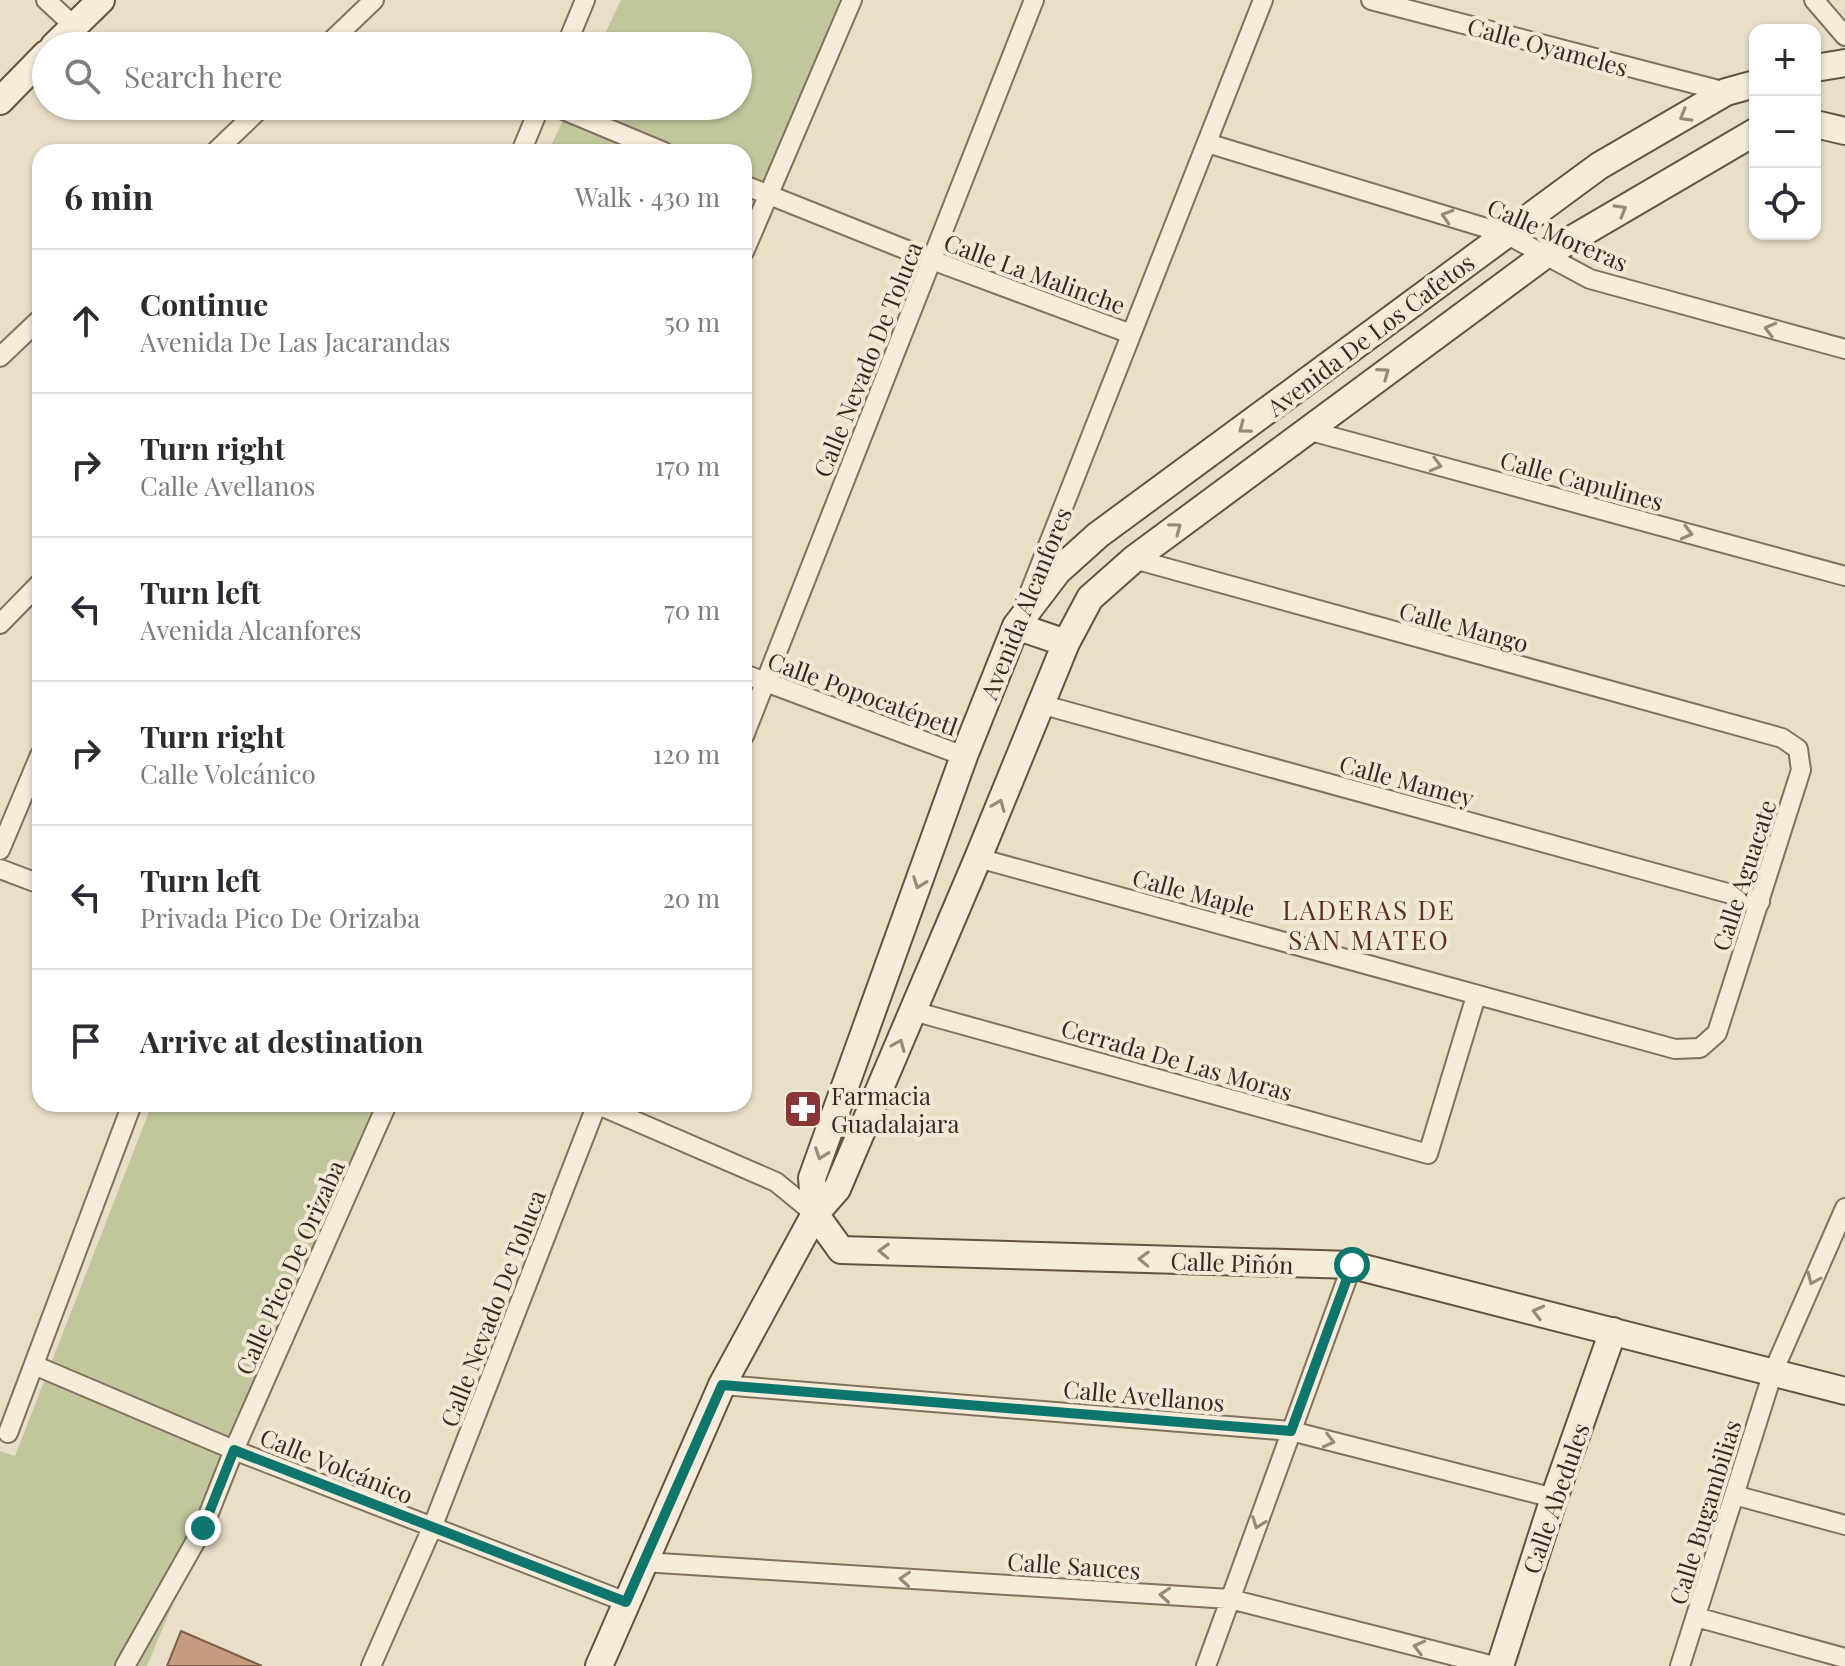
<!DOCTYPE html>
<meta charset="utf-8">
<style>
:root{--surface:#fff;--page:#f2f2f3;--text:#2b2b33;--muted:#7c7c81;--line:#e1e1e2}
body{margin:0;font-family:"Playfair Display",serif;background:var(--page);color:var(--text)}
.controls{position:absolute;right:24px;top:24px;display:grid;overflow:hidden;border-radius:16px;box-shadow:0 2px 6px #0004}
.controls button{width:72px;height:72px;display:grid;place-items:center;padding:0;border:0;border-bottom:2px solid var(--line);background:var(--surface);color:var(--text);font:40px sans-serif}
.stop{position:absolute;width:24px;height:24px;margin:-18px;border:6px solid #0f766e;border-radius:50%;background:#fff}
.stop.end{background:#0f766e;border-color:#fff;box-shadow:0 2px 8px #0008}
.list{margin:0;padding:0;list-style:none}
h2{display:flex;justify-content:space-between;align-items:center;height:104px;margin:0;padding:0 32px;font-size:34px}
h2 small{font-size:26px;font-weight:400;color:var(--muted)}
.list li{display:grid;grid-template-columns:52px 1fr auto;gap:24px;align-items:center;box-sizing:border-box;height:144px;padding:0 32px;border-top:2px solid var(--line)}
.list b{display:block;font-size:30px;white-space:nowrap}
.list p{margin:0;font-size:26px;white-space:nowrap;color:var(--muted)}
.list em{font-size:26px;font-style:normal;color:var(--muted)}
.icon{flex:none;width:44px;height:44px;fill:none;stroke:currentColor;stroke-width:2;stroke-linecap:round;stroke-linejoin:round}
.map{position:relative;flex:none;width:1845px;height:1666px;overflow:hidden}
.search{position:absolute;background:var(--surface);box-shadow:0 2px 6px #0004;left:32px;top:32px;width:720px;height:88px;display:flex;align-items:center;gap:20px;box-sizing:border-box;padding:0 28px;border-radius:44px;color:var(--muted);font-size:30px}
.panel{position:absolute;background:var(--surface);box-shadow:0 2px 6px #0004;left:32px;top:144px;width:720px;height:968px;border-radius:24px}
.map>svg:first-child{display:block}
.green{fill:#c1c69c}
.building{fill:#c39c82;stroke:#7f5d47;stroke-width:2}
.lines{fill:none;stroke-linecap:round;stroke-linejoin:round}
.street-casing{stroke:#82715f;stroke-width:22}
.secondary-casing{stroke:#645342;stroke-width:30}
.street{stroke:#f5ecd9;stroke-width:18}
.secondary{stroke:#f5ecd9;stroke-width:26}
.oneway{stroke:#958b7c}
.route{stroke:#0f766e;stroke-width:10}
.labels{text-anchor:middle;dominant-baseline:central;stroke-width:8;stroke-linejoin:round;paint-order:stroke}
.street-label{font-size:24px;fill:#352a20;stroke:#f1e9d6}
.poi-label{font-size:24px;fill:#352a20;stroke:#f1e9d6;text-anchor:start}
.neighbourhood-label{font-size:26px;letter-spacing:2px;fill:#5c3025;stroke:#f1e9d6}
</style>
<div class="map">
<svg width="1845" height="1666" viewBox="0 0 1845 1666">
<rect width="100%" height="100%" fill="#e9dfc7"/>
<!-- green -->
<path class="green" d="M621 0H840L744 231V152H548L570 106H738V46H599Z
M152 1104H381L147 1666H0V1451L15 1456Z"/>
<!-- building -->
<path class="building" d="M181 1631 262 1666H167Z"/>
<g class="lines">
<!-- street casing -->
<g class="street-casing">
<path id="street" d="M46 0 74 26
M1371 0 1726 92
M1814 0 1845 36
M326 46 374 0
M566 46 585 0
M554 106 664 152
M1207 143 1506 234 1590 279 1845 349
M215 152 263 106
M521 152 540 106
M744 185 932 260 1131 334
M744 252 852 0
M0 357 40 319
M1307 430 1845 576
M1025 604 1263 0
M0 624 40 583
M744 674 964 756
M1040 704 1760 902
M744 736 1034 0
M0 850 40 755
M978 858 1675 1049 1700 1048 1717 1033 1801 770 1798 749 1782 738 1134 559
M0 869 40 884
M913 1011 1428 1154 1476 996
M596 1104 776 1182 815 1214
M34 1365 234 1450 626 1602
M722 1385 1291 1431 1554 1498
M8 1433 132 1104
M1734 1495 1845 1525
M643 1562 1230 1599 1494 1666
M1696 1617 1845 1658
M125 1666 203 1528 234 1450 387 1104
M371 1666 432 1528 597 1104
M1206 1666 1352 1265
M1680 1666 1773 1372 1845 1208"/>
</g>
<!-- secondary casing -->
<g class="secondary-casing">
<path id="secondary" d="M54 46 101 0
M1815 68 1845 63
M0 101 46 54
M1815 124 1845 131
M1016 626 1066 643
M815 1214 812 1178 964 756 1016 626 1058 571 1098 535 1599 166 1726 92 1755 84
M815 1214 841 1250 1352 1265 1845 1391
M599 1666 722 1385 815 1214 837 1189 978 858 1066 643 1090 598 1134 559 1545 255 1755 132
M1500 1666 1554 1498 1613 1331"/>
</g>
<!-- street -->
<use href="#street" class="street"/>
<!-- secondary -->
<use href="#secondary" class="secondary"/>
</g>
<!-- one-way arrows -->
<defs><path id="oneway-chevron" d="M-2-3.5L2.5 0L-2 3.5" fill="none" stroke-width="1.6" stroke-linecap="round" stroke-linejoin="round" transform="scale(2)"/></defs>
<g class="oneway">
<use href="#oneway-chevron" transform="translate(1685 116) rotate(150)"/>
<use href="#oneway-chevron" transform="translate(1621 210) rotate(-30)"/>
<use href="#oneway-chevron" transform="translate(1447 216) rotate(-163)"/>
<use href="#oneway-chevron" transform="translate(1770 329) rotate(-165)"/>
<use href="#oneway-chevron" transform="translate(1384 373) rotate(-36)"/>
<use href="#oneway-chevron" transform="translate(1244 428) rotate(143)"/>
<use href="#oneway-chevron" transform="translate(1436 465) rotate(15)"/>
<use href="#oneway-chevron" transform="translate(1176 528) rotate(-37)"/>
<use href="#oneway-chevron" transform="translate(1687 533) rotate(15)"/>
<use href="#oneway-chevron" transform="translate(999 805) rotate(-68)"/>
<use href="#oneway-chevron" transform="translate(919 883) rotate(110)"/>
<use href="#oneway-chevron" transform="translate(899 1045) rotate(-67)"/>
<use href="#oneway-chevron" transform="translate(821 1154) rotate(110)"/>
<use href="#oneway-chevron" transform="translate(884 1251) rotate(-178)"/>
<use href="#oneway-chevron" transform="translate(1144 1259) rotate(-178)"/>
<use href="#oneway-chevron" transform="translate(1813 1279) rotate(114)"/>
<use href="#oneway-chevron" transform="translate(1538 1312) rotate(-166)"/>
<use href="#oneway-chevron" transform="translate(1329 1441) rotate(14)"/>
<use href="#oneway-chevron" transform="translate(1258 1523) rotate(110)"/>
<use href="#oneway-chevron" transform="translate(905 1579) rotate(-176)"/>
<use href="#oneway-chevron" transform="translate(1165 1595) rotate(-176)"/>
<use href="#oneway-chevron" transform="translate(1419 1647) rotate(-166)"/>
</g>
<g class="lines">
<!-- route -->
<path class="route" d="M203 1528 234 1450 626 1602 722 1385 1291 1431 1352 1265"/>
</g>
<!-- icons -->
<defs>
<g id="pharmacy-square" transform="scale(2)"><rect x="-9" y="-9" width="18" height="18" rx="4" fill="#8a3637" stroke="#f1e9d6"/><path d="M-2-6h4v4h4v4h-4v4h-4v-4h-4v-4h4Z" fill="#fff"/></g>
</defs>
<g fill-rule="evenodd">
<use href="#pharmacy-square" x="803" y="1109"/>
</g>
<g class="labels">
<!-- street labels -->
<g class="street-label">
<text transform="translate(1548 46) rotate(15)">Calle Oyameles</text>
<text transform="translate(1558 234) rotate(23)">Calle Moreras</text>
<text transform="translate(1035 273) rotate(20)">Calle La Malinche</text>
<text transform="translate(1370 334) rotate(-37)">Avenida De Los Cafetos</text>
<text transform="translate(867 359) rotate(-68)">Calle Nevado De Toluca</text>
<text transform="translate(1582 480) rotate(15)">Calle Capulines</text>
<text transform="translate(1025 603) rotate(-68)">Avenida Alcanfores</text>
<text transform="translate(1464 626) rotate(15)">Calle Mango</text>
<text transform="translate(863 693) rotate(20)">Calle Popocatépetl</text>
<text transform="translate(1407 780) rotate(15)">Calle Mamey</text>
<text transform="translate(1743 875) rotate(-72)">Calle Aguacate</text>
<text transform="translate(1194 892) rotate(15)">Calle Maple</text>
<text transform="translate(1177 1059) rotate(16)">Cerrada De Las Moras</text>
<text transform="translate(1232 1262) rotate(2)">Calle Piñón</text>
<text transform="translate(289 1267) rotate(-66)">Calle Pico De Orizaba</text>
<text transform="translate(492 1308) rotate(-69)">Calle Nevado De Toluca</text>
<text transform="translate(1144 1395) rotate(5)">Calle Avellanos</text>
<text transform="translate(337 1465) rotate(22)">Calle Volcánico</text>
<text transform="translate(1555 1498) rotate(-71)">Calle Abedules</text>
<text transform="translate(1704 1512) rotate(-73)">Calle Bugambilias</text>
<text transform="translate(1074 1565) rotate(4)">Calle Sauces</text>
</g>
<!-- poi labels -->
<g class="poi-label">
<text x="831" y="1095">Farmacia<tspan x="831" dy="28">Guadalajara</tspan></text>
</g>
<!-- neighbourhood labels -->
<g class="neighbourhood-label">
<text x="1369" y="909">LADERAS DE<tspan x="1369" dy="30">SAN MATEO</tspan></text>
</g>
</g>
</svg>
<div class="controls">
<button>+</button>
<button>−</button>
<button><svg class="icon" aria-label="locate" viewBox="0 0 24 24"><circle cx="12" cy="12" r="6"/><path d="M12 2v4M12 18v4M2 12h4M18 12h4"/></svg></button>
</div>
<div class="stop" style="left:1352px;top:1265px"></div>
<div class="stop end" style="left:203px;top:1528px"></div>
<div class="search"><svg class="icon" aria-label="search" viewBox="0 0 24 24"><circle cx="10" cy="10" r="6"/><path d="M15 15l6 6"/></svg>Search here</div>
<section class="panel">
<h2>6 min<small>Walk · 430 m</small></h2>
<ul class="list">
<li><svg class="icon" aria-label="ahead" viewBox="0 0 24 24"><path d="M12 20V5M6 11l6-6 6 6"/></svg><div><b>Continue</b><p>Avenida De Las Jacarandas</p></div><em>50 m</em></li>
<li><svg class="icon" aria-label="right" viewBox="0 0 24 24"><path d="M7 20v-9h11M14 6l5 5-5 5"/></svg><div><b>Turn right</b><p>Calle Avellanos</p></div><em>170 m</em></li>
<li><svg class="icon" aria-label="left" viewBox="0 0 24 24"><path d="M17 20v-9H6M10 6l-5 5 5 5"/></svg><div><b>Turn left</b><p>Avenida Alcanfores</p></div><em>70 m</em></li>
<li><svg class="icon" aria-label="right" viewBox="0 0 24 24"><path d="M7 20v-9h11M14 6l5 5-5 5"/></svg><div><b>Turn right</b><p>Calle Volcánico</p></div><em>120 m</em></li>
<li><svg class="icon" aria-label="left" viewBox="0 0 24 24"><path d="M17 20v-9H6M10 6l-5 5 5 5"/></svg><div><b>Turn left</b><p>Privada Pico De Orizaba</p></div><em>20 m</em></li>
<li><svg class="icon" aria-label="arrive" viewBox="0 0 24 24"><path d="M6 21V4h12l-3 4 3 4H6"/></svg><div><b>Arrive at destination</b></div></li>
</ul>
</section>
</div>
